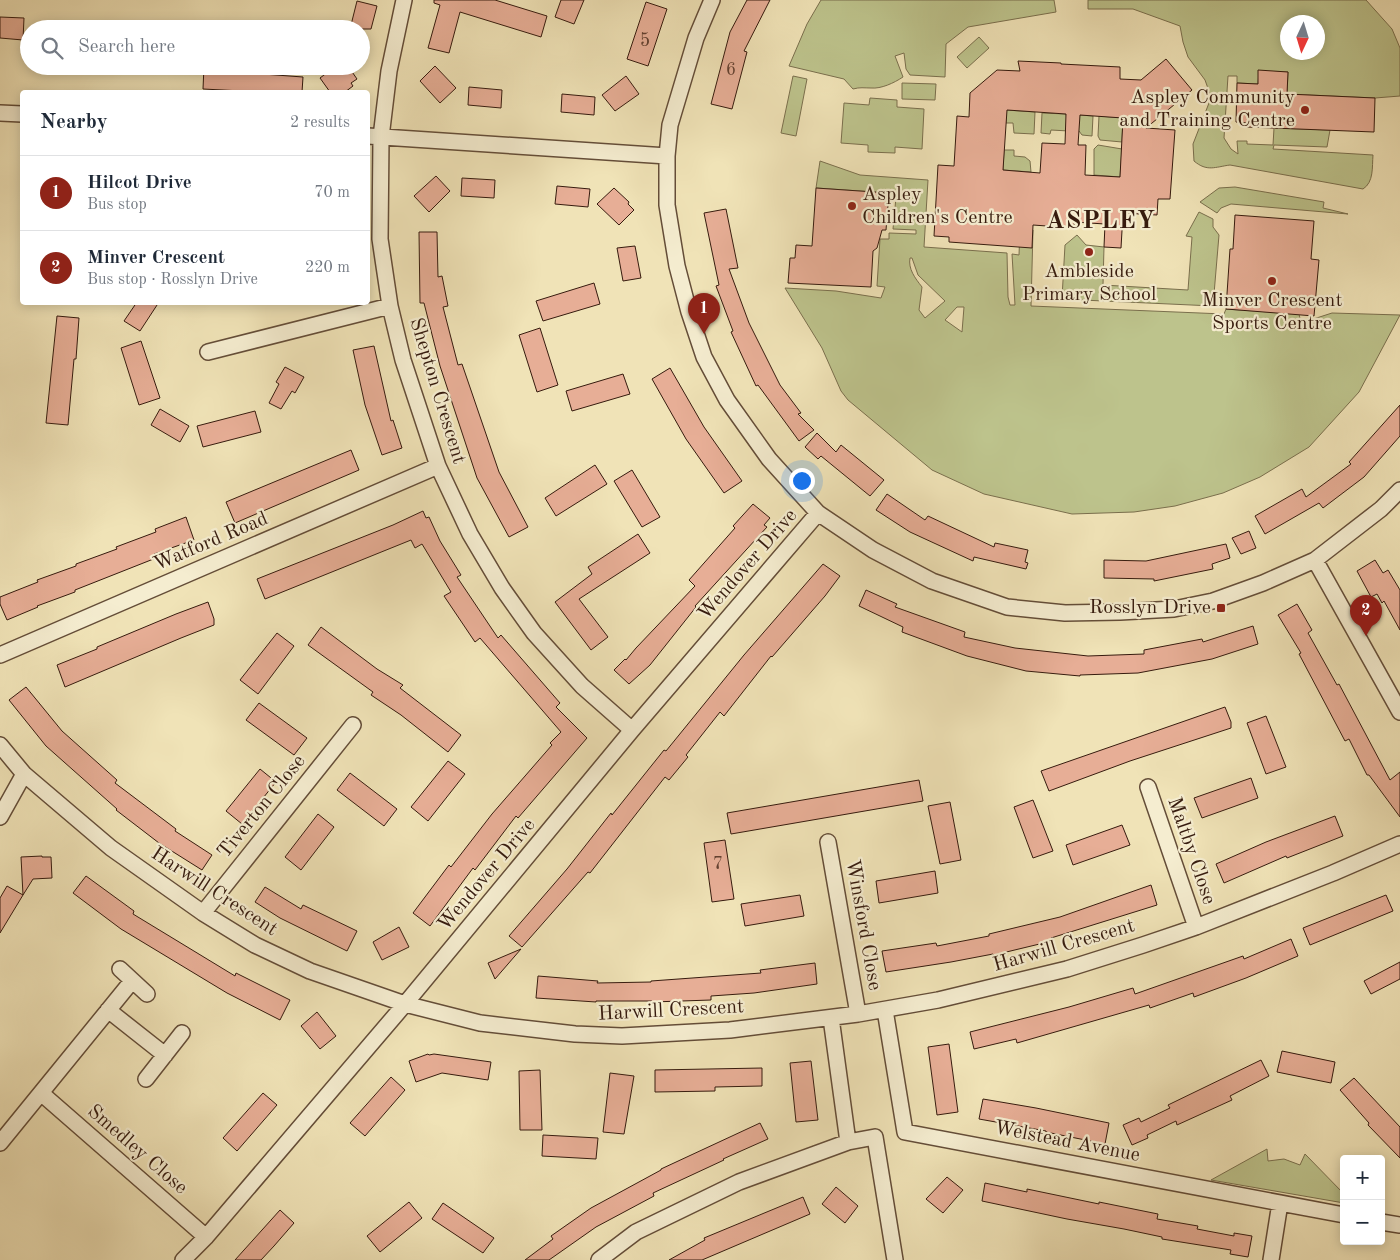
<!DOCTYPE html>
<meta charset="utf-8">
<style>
:root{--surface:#fff;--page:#f2f2f3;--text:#1f2937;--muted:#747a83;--line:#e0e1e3;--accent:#8f2418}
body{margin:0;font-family:"Old Standard TT",serif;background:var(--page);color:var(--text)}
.controls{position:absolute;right:15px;bottom:15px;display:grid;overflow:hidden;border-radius:5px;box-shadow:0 2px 12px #0003}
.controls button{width:45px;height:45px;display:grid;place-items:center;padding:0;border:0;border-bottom:1px solid var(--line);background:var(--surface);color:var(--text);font:25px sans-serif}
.compass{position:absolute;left:1280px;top:15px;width:45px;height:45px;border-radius:50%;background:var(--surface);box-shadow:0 2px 12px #0003;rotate:184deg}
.you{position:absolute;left:801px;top:480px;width:18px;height:18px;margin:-12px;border:4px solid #fff;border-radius:50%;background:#1a73e8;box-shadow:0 0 0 8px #1a73e833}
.badge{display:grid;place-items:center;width:32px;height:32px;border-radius:50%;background:var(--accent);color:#fff;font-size:16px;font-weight:700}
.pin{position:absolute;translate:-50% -41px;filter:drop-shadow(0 1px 2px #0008)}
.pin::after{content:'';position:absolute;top:26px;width:18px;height:15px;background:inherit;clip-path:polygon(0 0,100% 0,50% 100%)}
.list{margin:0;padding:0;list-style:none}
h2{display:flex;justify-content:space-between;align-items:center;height:65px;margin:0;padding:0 20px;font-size:21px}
h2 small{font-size:16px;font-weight:400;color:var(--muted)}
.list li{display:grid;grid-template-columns:32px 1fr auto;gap:15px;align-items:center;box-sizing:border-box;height:75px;padding:0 20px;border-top:1px solid var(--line)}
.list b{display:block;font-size:19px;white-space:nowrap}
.list p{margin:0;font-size:16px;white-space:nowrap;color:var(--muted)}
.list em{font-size:16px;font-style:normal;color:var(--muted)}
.icon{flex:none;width:28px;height:28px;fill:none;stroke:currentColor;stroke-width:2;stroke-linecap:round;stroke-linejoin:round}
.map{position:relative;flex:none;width:1400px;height:1260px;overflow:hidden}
.search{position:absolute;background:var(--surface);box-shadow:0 2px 12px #0003;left:20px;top:20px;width:350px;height:55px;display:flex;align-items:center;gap:12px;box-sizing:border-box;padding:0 18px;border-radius:28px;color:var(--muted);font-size:19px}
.panel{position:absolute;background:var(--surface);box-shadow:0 2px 12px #0003;left:20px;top:90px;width:350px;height:215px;border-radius:5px}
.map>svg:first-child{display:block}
.green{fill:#bdc38c;stroke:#7a6f4d;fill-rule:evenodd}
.building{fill:#e7ae96;stroke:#361b0e;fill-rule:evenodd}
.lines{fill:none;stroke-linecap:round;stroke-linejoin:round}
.street-casing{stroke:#644d38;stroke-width:18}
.street{stroke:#f5edd0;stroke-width:15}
.poi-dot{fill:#8f2418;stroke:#f5edd0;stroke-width:2}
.labels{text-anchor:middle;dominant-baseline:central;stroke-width:4.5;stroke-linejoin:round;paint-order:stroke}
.number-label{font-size:18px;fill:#624030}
.poi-label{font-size:20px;fill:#361b0e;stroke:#f5edd0;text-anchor:end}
.street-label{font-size:20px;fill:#361b0e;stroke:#f5edd0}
.district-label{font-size:25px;font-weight:bold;letter-spacing:1px;fill:#361b0e;stroke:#f5edd0}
</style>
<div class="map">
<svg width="1400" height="1260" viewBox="0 0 1400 1260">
<rect width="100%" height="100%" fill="#f0e3b7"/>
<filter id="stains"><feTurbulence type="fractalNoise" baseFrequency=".004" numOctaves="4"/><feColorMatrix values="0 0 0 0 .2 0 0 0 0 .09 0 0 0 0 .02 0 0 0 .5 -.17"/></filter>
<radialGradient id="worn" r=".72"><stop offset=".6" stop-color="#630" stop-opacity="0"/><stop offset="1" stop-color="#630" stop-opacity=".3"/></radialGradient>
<!-- green -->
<path class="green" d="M821 0H1054L1056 12 968 27 946 44 945 77 910 75 906 69 904 53 895 56 903 77C894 83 881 89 871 88 864 88 860 87 853 89L844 79 789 66 807 24Z
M1088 0H1366L1392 29 1400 48V96L1375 98 1287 94 1288 72 1259 71 1258 84 1237 83V76H1228L1224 138 1231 149 1238 154 1237 141H1247V144L1273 145 1274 128 1330 130 1327 147 1274 145 1273 149 1373 155C1372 167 1374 182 1363 189L1230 165C1215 167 1207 172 1194 161L1193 144 1209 103 1210 94 1205 80 1188 57 1183 42 1180 26 1133 9H1088ZM1288 22H1318V52H1288Z
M979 37 989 48 967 68 957 57Z
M793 76 807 79 796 136 781 133Z
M902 83 936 84 935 100 902 99Z
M870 98 897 100V107L924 109 922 149 895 147V153L868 152V145L841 143 844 103 869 105Z
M1006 110 1035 112 1034 134 1014 133 1013 123H1006Z
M1042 113 1066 114 1069 131 1051 130 1050 134 1041 133Z
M1080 115 1093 116 1092 136 1082 135 1079 131 1074 132Z
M1099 116 1123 118 1122 142 1100 140 1098 136Z
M1098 145 1122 149 1120 177 1094 175V149Z
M1004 150H1014V156L1025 157 1030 161 1031 172 1003 170Z
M820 161 860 175 928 180 924 247 1007 253 1008 297 1010 305H1015L1012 254 1019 255 1020 229 1033 230 1031 306 1224 314 1226 309 1299 314 1301 323 1332 313 1400 315 1359 392 1309 447 1260 477 1223 493 1175 506 1134 512 1072 514 984 494 932 470 848 400 841 391 822 348 785 288 836 291 881 298 885 287 877 286 880 239H889V233L916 234V230L893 229 896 197 889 196V193L816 188ZM910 258H912L918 275 945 301 925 318 919 310 922 287C915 278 908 269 910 258ZM957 307H964L962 332 945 320Z
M1235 187 1324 202 1323 208 1348 214 1231 204 1221 208 1217 213 1200 202 1219 188Z
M1199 212 1213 219V227L1219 235 1213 306 1082 300 1062 298 1065 245 1077 235 1086 245 1104 247 1103 285 1188 290 1192 237 1186 236Z
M1267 1149 1268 1161 1284 1159 1300 1165 1305 1154 1344 1194V1203L1211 1180Z"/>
<!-- building -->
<path class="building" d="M434 0H495L547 16 541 37 460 12 449 53 428 48 440 5 434 3Z
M561 0H584L574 24 555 17Z
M747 0H770L744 51 747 52 732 109 711 104 730 32Z
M357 1 377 6 371 29H350Z
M646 2 667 9 648 66 627 59Z
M0 17 24 18 23 40 0 38Z
M1166 59 1192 90 1146 128 1175 130 1170 199H1158L1157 215 1123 213 1121 248 1104 247 1105 224 1074 222V228L1033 225 1032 248 949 242V237L934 236 938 165 954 166 957 116 969 117 970 93 997 70 1020 71 1018 61 1061 63V64L1120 67V79L1141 80ZM1007 110 1066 114 1065 144 1042 143 1040 173 1003 170ZM1080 115 1123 118 1120 177 1085 175 1086 145H1078Z
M204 66H222V71L303 77 302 92H242V91L203 89Z
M336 66H348L357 79 351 83 353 86 345 92H330L320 78Z
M435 66 456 88 440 103 420 81Z
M1258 70 1288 72 1287 94 1375 98 1374 132 1247 127 1248 123 1236 122 1237 83 1258 84Z
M626 76 639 94 615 111 602 95Z
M469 87 502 90 501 108 468 105Z
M562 94 595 97 594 115 561 112Z
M436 176 450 191 429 212 414 196Z
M462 178 495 180 494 198 461 196Z
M557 186 590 189 588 207 555 204Z
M614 188 629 202 628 204 634 210 619 225 597 204Z
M816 188 889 193 886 230H882L877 248 873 251 871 287 788 283 790 258H795L796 245 812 246Z
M726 209 738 268 729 269 749 323 780 385 801 413 798 414 814 430 799 441 758 385 756 386 731 332 733 331 716 286 719 285 704 213Z
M1235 215 1314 221 1311 259 1319 260 1314 316 1226 309 1230 249H1233Z
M419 232H437L438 277 442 276 448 306 443 307 458 365 462 364 499 472 528 527 509 537 477 478 440 366 424 303H420Z
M635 246 641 278 623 281 617 248Z
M594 283 600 304 543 321 536 301Z
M137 302H159L140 331 124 321Z
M57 316 79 318 76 359H74L68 425 46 423Z
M540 328 558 385 537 392 519 335Z
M141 341 160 398 139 405 121 348Z
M374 346 391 421 393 420 402 448 382 455 365 405 353 350Z
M285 367 304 377 295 393 292 391 281 409 269 403 279 384 276 382Z
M670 368 704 427 742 481 724 493 686 439 652 379Z
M623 374 630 394 572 411 566 391Z
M1400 405V436L1364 477 1323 508 1319 503 1265 534 1255 516 1302 489 1306 497 1351 464 1349 462Z
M160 409 189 426 180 442 151 425Z
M255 411 261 432 203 447 197 426Z
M817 433 836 452 841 445 884 480 870 496 821 456 818 459 805 447Z
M351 450 359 470 235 523 226 502Z
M595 465 607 484 556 516 545 498Z
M632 470 660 517 642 527 614 481Z
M887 494 925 520 928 516 994 547 995 543 1028 550 1025 562 1028 563 1026 569 974 557 973 561 910 532 876 510Z
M753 504 770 518 764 525 767 527 695 606 696 607 650 665 629 684 614 670 625 659 626 660 636 648 695 586 689 580 735 528 733 526Z
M423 511 426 518 429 517 440 541 461 575 457 577 498 638 501 635 560 703 556 707 587 738 518 818 516 816 475 870 473 868 430 926 413 913 449 865 451 867 492 814 552 745 550 743 561 732 480 638 475 642 444 596 451 592 422 544 415 548 411 540 265 599 257 579 393 525Z
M186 517 194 540 154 554 156 558 75 590V592L37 606 38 607 7 620 0 604V597L38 582 37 580 76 566V564L117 549 116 547 156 532 155 529Z
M1249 531 1256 548 1241 554 1232 538Z
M638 534 650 553 579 599 608 637 591 650 555 602 592 574 588 567Z
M1226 544 1230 558 1212 564 1213 569 1154 581V579L1104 578V560L1146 561Z
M1375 560 1383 573 1388 570 1400 590V630L1384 601 1382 603 1377 594 1371 597 1357 571Z
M823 564 840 576 825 596 772 657 771 656 724 716 720 712 686 755 688 757 669 780 665 777 590 873 588 872 522 947 509 936 567 869 611 813 612 815 664 750 666 751 744 655Z
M866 590 897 604 895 607 965 632 964 637 1015 648 1088 656 1144 654V650L1202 639 1203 642 1253 626 1258 644 1212 659 1138 673 1080 675V676L1026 671 967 656 902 632 903 627 859 606Z
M208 602 214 619V625L181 638 65 687 57 665 97 649V647L176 614Z
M1297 604 1312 630 1308 633 1337 685 1339 684 1390 780 1400 772V817L1369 775H1367L1349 739 1345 741 1299 654 1301 653 1278 615Z
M321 627 377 669 403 685 400 688 461 735 448 752 401 715 371 695 373 692 308 645Z
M277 633 294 646 258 694 240 680Z
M26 687 62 731 117 780 115 783 176 829 175 831 212 855 202 870 159 843 116 810 117 809 46 746 9 700Z
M259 703 307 738 294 755 246 720Z
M1225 707 1231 722V728L1130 761 1049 791 1041 771Z
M1266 716 1286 767 1266 774 1247 723Z
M448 761 465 774 428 821 411 807Z
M260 769 276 782 242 824 226 811Z
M350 773 397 809 384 826 337 790Z
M1251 778 1258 798 1202 818 1194 798Z
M919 780 923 801 731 834 727 813Z
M1033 800 1053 851 1033 858 1014 807Z
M950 802 961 860 940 864 928 806Z
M318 814 334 827 301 870 285 857Z
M1335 816 1343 836 1287 858 1286 856 1224 883 1216 864 1266 842Z
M1122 825 1130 845 1073 865 1066 845Z
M725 840 734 899 712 902 704 843Z
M42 856V857H51L52 878 33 879 23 895 21 857Z
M935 871 938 893 879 903 876 881Z
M86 876 134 911 133 914 235 976 236 973 290 1000 280 1020 227 993 121 929 73 893Z
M1151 885 1157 905 1051 938 1052 941 994 955 993 954 951 962 886 972 882 951 936 943 937 946 989 936V934L1060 917Z
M7 886 23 895 0 933V898Z
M265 887 301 909 303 905 357 931 347 951 280 918 255 902Z
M800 895 804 916 745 926 741 904Z
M1386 895 1393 911 1310 945 1303 928Z
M399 927 409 947 382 960 373 942Z
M1291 939 1298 956 1246 978 1194 997 1193 993 1150 1008 1149 1005 1017 1043 1016 1039 974 1049 970 1032 1069 1007 1133 988 1135 994 1243 956 1244 959Z
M521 949 495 979 488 963Z
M1400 962V979L1371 994 1364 981Z
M815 963 817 984 754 993 711 996V1000L652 1002V1001H596V1002L536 998 538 976 598 981 597 983 651 982V981L761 973 760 970Z
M317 1012 336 1036 320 1049 301 1026Z
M949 1044 958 1112 937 1115 928 1047Z
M1282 1051 1335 1062 1331 1083 1277 1072Z
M428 1054 429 1055 434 1054 491 1062 488 1080 442 1073 416 1082 409 1061Z
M1261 1060 1269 1076 1230 1096 1232 1100 1177 1125 1176 1121 1147 1135 1148 1138 1132 1145 1123 1125 1139 1118 1141 1122 1170 1108 1168 1105Z
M811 1061 818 1120 796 1122 790 1063Z
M762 1068V1086L715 1087V1091L655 1092V1070Z
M540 1070 542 1130H520L519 1071Z
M610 1073 634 1076 624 1134 603 1132Z
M391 1077 405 1090 365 1136 350 1123Z
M1354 1078 1400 1127V1158L1368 1125 1369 1123 1340 1090Z
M263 1093 277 1105 237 1151 223 1138Z
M983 1099 1036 1108 1109 1123 1105 1144 1046 1132V1131L979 1119Z
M760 1123 768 1139 723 1159 724 1160 653 1193 654 1196 596 1227 549 1260H525L553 1239 551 1236 591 1208 661 1170V1169Z
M543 1135 598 1138 596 1159 542 1156Z
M947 1177 963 1190 943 1213 926 1199Z
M985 1183 1027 1192V1189L1099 1204V1202L1158 1214 1157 1219 1198 1226 1197 1229 1234 1236V1233L1252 1236 1248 1257 1230 1254 1231 1250 1162 1239V1237L1124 1229 1067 1219 982 1201Z
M836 1187 858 1206 845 1223 822 1204Z
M803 1197 810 1214 702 1260H669L705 1240 704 1238Z
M409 1202 422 1218 380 1252 367 1236Z
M443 1203 494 1238 483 1253 432 1219Z
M280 1210 294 1223 274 1246 261 1260H235Z"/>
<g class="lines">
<!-- street casing -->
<g class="street-casing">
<path id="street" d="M404 0 389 71 381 137 380 239 390 306 403 360 438 466 470 534 502 588 534 633 582 686 632 730
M712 0 696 38 670 125 667 156V205L677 266 689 312 704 357 727 400 769 459 818 513 873 550 932 581 1007 607 1065 613 1120 612 1174 609 1213 601 1263 583 1315 560 1381 509 1400 490
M0 113 22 114
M368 136 667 156
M208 352 390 306
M1315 560 1400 712
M0 655 438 466
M0 745 24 774 111 848 203 913 255 945 310 971 405 1004 480 1023 575 1034 622 1036 730 1030 858 1014 938 1000 1067 969 1143 945 1196 927 1333 873 1400 844
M1148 787 1196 927
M0 817 24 774
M828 842 858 1014
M203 913 353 725
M120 969 147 994
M108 1010 165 1055
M885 1010 905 1132 1344 1215
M831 1018 848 1142
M146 1079 182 1033
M41 1093 206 1237
M0 1143 132 981
M1381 1222 1400 1225
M183 1260 206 1237 405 1004 632 730 818 513
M599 1260 636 1232 739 1182 848 1142 875 1137 895 1260
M1271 1260 1280 1203"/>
</g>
<!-- street -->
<use href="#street" class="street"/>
</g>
<!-- markers -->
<g class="poi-dot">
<circle cx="1305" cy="110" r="5"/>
<circle cx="852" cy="206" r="5"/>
<circle cx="1089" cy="252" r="5"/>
<circle cx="1272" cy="281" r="5"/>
<rect x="1216" y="603" width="10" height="10" rx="2.5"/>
</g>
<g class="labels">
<!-- number labels -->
<g class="number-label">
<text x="645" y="41">5</text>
<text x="731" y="70">6</text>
<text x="718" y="864">7</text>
</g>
<!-- poi labels -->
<g class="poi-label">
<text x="1295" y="98">Aspley Community<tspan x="1295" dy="23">and Training Centre</tspan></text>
<text x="862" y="195" text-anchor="start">Aspley<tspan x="862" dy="23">Children's Centre</tspan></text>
<text x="1089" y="272" text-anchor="middle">Ambleside<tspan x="1089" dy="23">Primary School</tspan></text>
<text x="1272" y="301" text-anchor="middle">Minver Crescent<tspan x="1272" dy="23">Sports Centre</tspan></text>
<text x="1211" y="608">Rosslyn Drive</text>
</g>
<!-- street labels -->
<g class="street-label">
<text transform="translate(437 391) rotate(73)">Shepton Crescent</text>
<text transform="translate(211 542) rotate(-23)">Watford Road</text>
<text transform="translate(748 565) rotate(-49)">Wendover Drive</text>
<text transform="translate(262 807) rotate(-51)">Tiverton Close</text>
<text transform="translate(1191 851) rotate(71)">Maltby Close</text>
<text transform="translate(487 875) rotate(-50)">Wendover Drive</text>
<text transform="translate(214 892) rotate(33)">Harwill Crescent</text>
<text transform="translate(863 925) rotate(80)">Winsford Close</text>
<text transform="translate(1064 946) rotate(-16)">Harwill Crescent</text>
<text transform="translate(671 1011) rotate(-3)">Harwill Crescent</text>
<text transform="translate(1067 1142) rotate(11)">Welstead Avenue</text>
<text transform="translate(137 1150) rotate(41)">Smedley Close</text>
</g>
<!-- district labels -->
<g class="district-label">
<text x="1101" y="221">ASPLEY</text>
</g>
</g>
<rect width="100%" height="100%" filter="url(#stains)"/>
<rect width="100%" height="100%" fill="url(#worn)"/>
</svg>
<div class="controls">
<button>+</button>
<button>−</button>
</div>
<svg class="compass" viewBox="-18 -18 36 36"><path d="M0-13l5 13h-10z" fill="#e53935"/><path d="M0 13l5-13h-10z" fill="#747a83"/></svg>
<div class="you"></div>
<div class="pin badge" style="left:704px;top:334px">1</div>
<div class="pin badge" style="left:1366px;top:636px">2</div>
<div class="search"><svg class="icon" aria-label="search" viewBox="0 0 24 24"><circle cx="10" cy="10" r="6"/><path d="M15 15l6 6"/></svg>Search here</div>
<section class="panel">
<h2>Nearby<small>2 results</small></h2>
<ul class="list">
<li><span class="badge">1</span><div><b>Hilcot Drive</b><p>Bus stop</p></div><em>70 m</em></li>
<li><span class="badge">2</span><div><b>Minver Crescent</b><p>Bus stop · Rosslyn Drive</p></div><em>220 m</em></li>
</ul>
</section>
</div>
